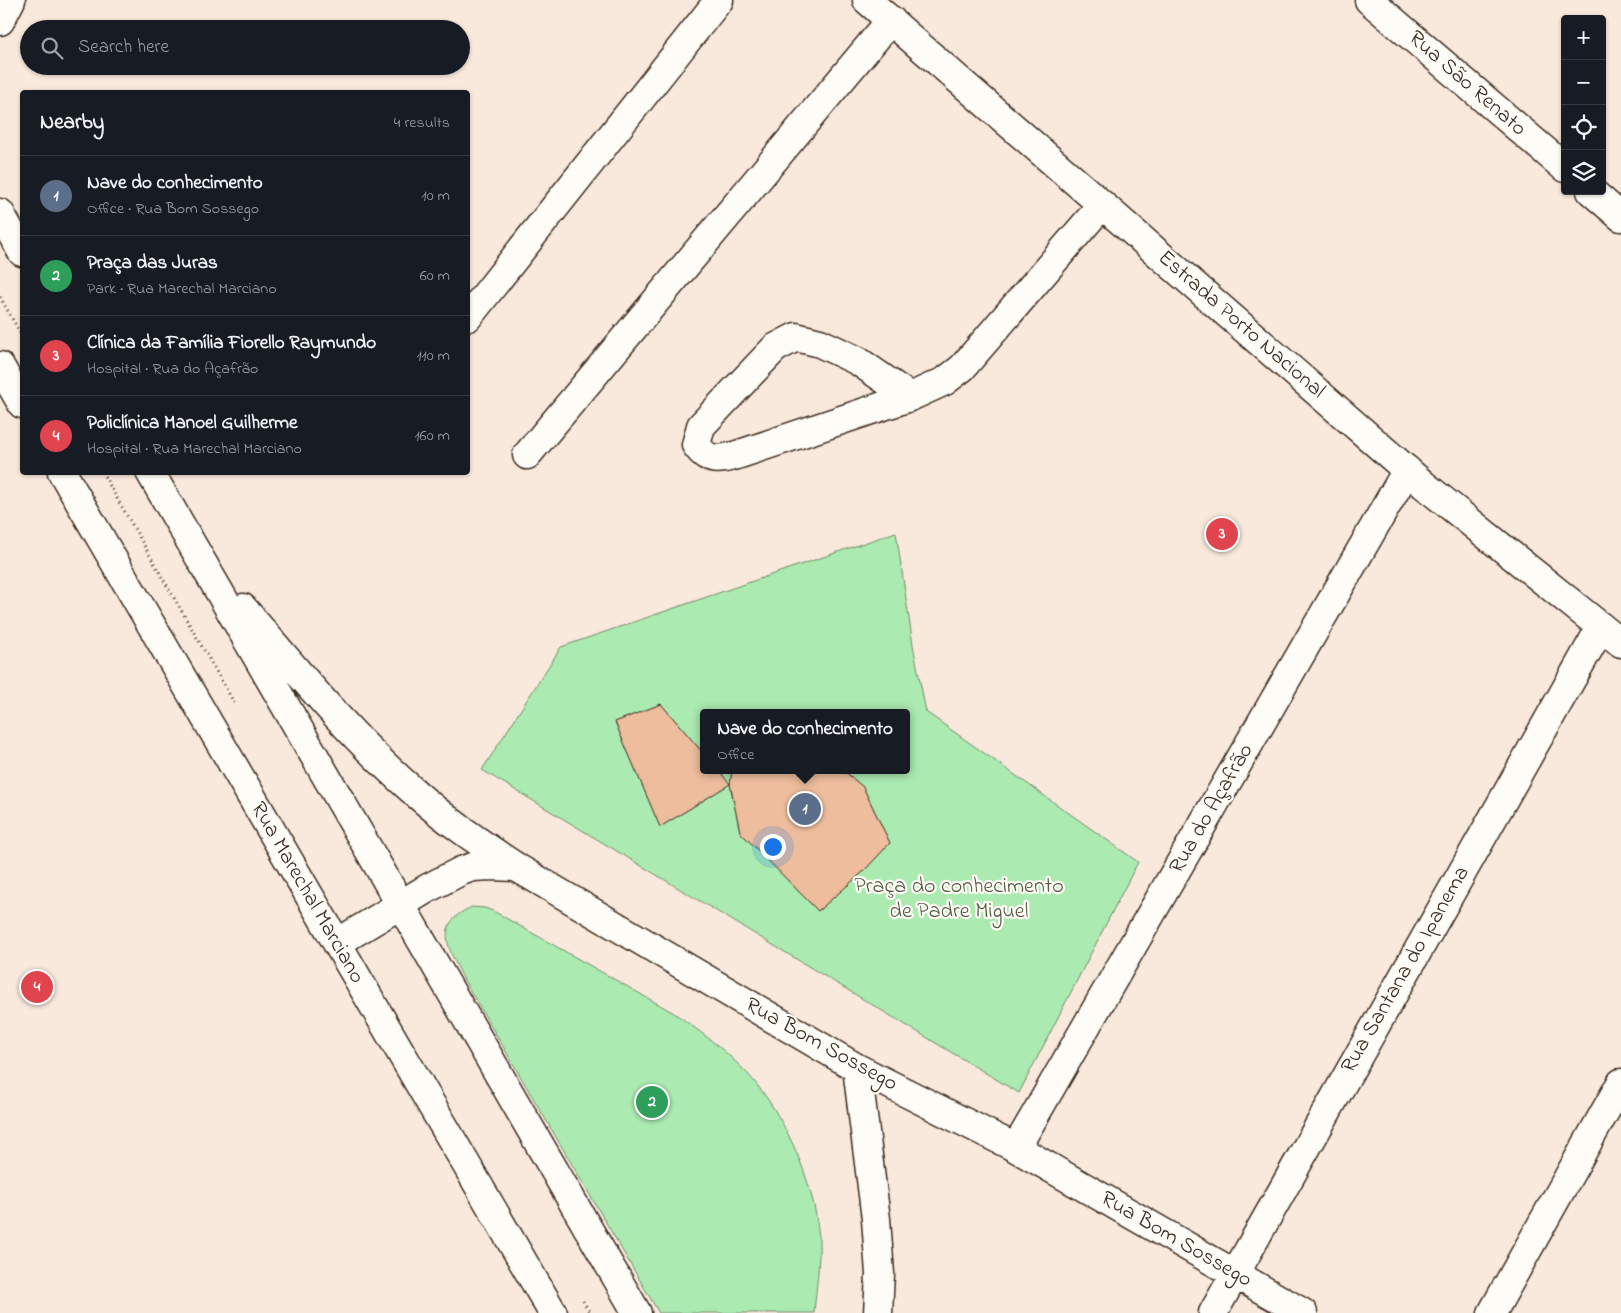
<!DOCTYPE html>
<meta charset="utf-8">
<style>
:root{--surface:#171b24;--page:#20242c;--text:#f1f3f6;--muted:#9ea1a6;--line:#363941;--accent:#0b8043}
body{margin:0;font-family:"Indie Flower",sans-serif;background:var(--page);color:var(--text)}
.controls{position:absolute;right:15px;top:15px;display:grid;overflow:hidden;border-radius:5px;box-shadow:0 1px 4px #0004}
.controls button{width:45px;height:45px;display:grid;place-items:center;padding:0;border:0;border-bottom:1px solid var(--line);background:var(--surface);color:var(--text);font:25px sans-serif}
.you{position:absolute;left:772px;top:846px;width:18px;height:18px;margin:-12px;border:4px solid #fff;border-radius:50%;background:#1a73e8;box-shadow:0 0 0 8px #1a73e833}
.badge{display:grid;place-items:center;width:32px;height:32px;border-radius:50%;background:var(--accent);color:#fff;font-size:16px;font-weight:700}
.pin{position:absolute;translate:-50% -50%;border:2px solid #fff;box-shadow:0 1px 5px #0006}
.popup{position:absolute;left:700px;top:709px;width:210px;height:65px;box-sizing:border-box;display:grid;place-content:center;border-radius:5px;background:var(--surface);filter:drop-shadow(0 1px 4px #0005);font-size:16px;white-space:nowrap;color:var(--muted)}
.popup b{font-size:19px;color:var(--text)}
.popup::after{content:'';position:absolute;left:50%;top:100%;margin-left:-10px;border:10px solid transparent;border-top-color:var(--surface)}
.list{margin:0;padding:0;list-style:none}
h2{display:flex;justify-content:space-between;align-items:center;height:65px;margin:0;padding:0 20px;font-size:21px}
h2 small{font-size:16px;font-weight:400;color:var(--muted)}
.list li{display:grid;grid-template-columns:32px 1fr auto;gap:15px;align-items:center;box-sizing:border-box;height:80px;padding:0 20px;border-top:1px solid var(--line)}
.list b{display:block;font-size:19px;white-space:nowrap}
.list p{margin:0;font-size:16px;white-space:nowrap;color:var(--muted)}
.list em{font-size:16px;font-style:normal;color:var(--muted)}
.icon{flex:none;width:28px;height:28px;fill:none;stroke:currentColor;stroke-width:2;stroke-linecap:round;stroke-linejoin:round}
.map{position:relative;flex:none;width:1621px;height:1313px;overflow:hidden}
.search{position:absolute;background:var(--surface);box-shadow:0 1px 4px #0004;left:20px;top:20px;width:450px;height:55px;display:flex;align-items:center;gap:12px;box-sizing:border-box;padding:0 18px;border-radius:28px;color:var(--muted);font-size:19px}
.panel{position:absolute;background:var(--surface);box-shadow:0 1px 4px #0004;left:20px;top:90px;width:450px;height:385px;border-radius:5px}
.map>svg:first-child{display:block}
.green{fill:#abeab1;stroke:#738a68;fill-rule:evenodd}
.building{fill:#edbd9d;stroke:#3b2a1e}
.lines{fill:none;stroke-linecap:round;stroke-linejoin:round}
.street-casing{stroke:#3b2a1e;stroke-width:31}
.secondary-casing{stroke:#3b2a1e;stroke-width:31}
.path{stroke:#3b2a1e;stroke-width:3;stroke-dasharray:1 4;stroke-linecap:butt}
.street{stroke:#fdfcf7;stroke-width:28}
.secondary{stroke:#fdfcf7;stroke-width:28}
.labels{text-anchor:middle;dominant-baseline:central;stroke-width:4.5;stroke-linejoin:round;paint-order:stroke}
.street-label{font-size:22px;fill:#3b2a1e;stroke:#fdfcf7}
.park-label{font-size:22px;fill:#575a43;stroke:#fdfcf7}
</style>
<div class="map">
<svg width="1621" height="1313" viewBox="0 0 1621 1313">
<rect width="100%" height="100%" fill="#f8e9dc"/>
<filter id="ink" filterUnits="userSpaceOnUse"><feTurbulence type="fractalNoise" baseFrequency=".02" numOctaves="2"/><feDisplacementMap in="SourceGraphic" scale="10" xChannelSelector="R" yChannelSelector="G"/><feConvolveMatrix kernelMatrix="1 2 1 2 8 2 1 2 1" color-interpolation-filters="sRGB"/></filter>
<g filter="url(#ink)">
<!-- green -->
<path class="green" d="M896 532 913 645 926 712 1138 862 1019 1093 482 770 561 647ZM704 713H906V770H704Z
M472 907 485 908 495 912 674 1013C697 1029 720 1046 740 1066 781 1105 816 1183 819 1240 820 1264 816 1289 814 1313H659L464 980C450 951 431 924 472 907Z"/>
<!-- building -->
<path class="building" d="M661 704 704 754V770H718L730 784 660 827 615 722Z
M732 770H843L863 787 890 843 863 872 818 911 740 832 730 784Z"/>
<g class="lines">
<!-- street casing -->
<g class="street-casing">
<path id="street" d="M1369 0 1565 168
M0 21 11 0
M1591 191 1621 217
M468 317 719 0
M796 337 820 343 858 361 910 397 737 455C718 460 709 463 696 445L701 426 775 348Z
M910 397 945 381 962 368 1102 205
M527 455 891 20
M337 943 428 888 461 871 473 867 490 866 516 867 857 1068 1016 1148 1303 1313
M857 1068 876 1219 880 1274 878 1313
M1016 1148 1407 470
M1213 1313 1601 627
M1492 1313 1621 1083"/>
</g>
<!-- secondary casing -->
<g class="secondary-casing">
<path id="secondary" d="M867 0 1424 485 1621 643
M0 213 22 252
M0 366 22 404
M62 472 553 1313
M150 472 637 1313
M243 608C297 671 349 735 412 790 444 819 480 843 516 867"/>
</g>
<!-- path -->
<path class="path" d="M0 297 22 336
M102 472 236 706
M583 1301 590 1313"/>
<!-- street -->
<use href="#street" class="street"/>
<!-- secondary -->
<use href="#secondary" class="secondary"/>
</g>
</g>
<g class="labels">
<!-- street labels -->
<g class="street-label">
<text transform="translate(1467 84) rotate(41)">Rua São Renato</text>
<text transform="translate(1241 325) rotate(41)">Estrada Porto Nacional</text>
<text transform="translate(1212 809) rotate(-60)">Rua do Açafrão</text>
<text transform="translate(307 893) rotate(60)">Rua Marechal Marciano</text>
<text transform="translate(1406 970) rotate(-60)">Rua Santana do Ipanema</text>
<text transform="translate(821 1045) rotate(29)">Rua Bom Sossego</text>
<text transform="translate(1176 1240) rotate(30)">Rua Bom Sossego</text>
</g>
<!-- park labels -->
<g class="park-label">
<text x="959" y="887">Praça do conhecimento<tspan x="959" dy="25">de Padre Miguel</tspan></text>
</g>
</g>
</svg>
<div class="controls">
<button>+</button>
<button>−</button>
<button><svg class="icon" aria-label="locate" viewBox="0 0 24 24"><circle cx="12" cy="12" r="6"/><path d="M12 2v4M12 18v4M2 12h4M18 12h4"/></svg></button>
<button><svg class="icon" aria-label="layers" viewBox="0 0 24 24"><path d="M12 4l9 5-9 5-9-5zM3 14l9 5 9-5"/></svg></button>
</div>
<div class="you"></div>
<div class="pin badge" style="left:805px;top:809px;background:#5c6f8a">1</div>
<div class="popup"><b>Nave do conhecimento</b>Office</div>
<div class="pin badge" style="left:652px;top:1102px;background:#2e9e5b">2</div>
<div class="pin badge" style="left:1222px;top:534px;background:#e0444e">3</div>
<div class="pin badge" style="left:37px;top:987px;background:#e0444e">4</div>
<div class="search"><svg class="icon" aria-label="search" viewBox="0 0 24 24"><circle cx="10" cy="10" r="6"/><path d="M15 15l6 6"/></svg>Search here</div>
<section class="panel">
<h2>Nearby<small>4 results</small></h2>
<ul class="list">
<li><span class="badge" style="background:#5c6f8a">1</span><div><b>Nave do conhecimento</b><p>Office · Rua Bom Sossego</p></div><em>10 m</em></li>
<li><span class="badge" style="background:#2e9e5b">2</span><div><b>Praça das Juras</b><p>Park · Rua Marechal Marciano</p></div><em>60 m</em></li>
<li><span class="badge" style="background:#e0444e">3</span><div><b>Clínica da Família Fiorello Raymundo</b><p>Hospital · Rua do Açafrão</p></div><em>110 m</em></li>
<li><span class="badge" style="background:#e0444e">4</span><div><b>Policlínica Manoel Guilherme</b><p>Hospital · Rua Marechal Marciano</p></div><em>160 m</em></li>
</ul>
</section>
</div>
